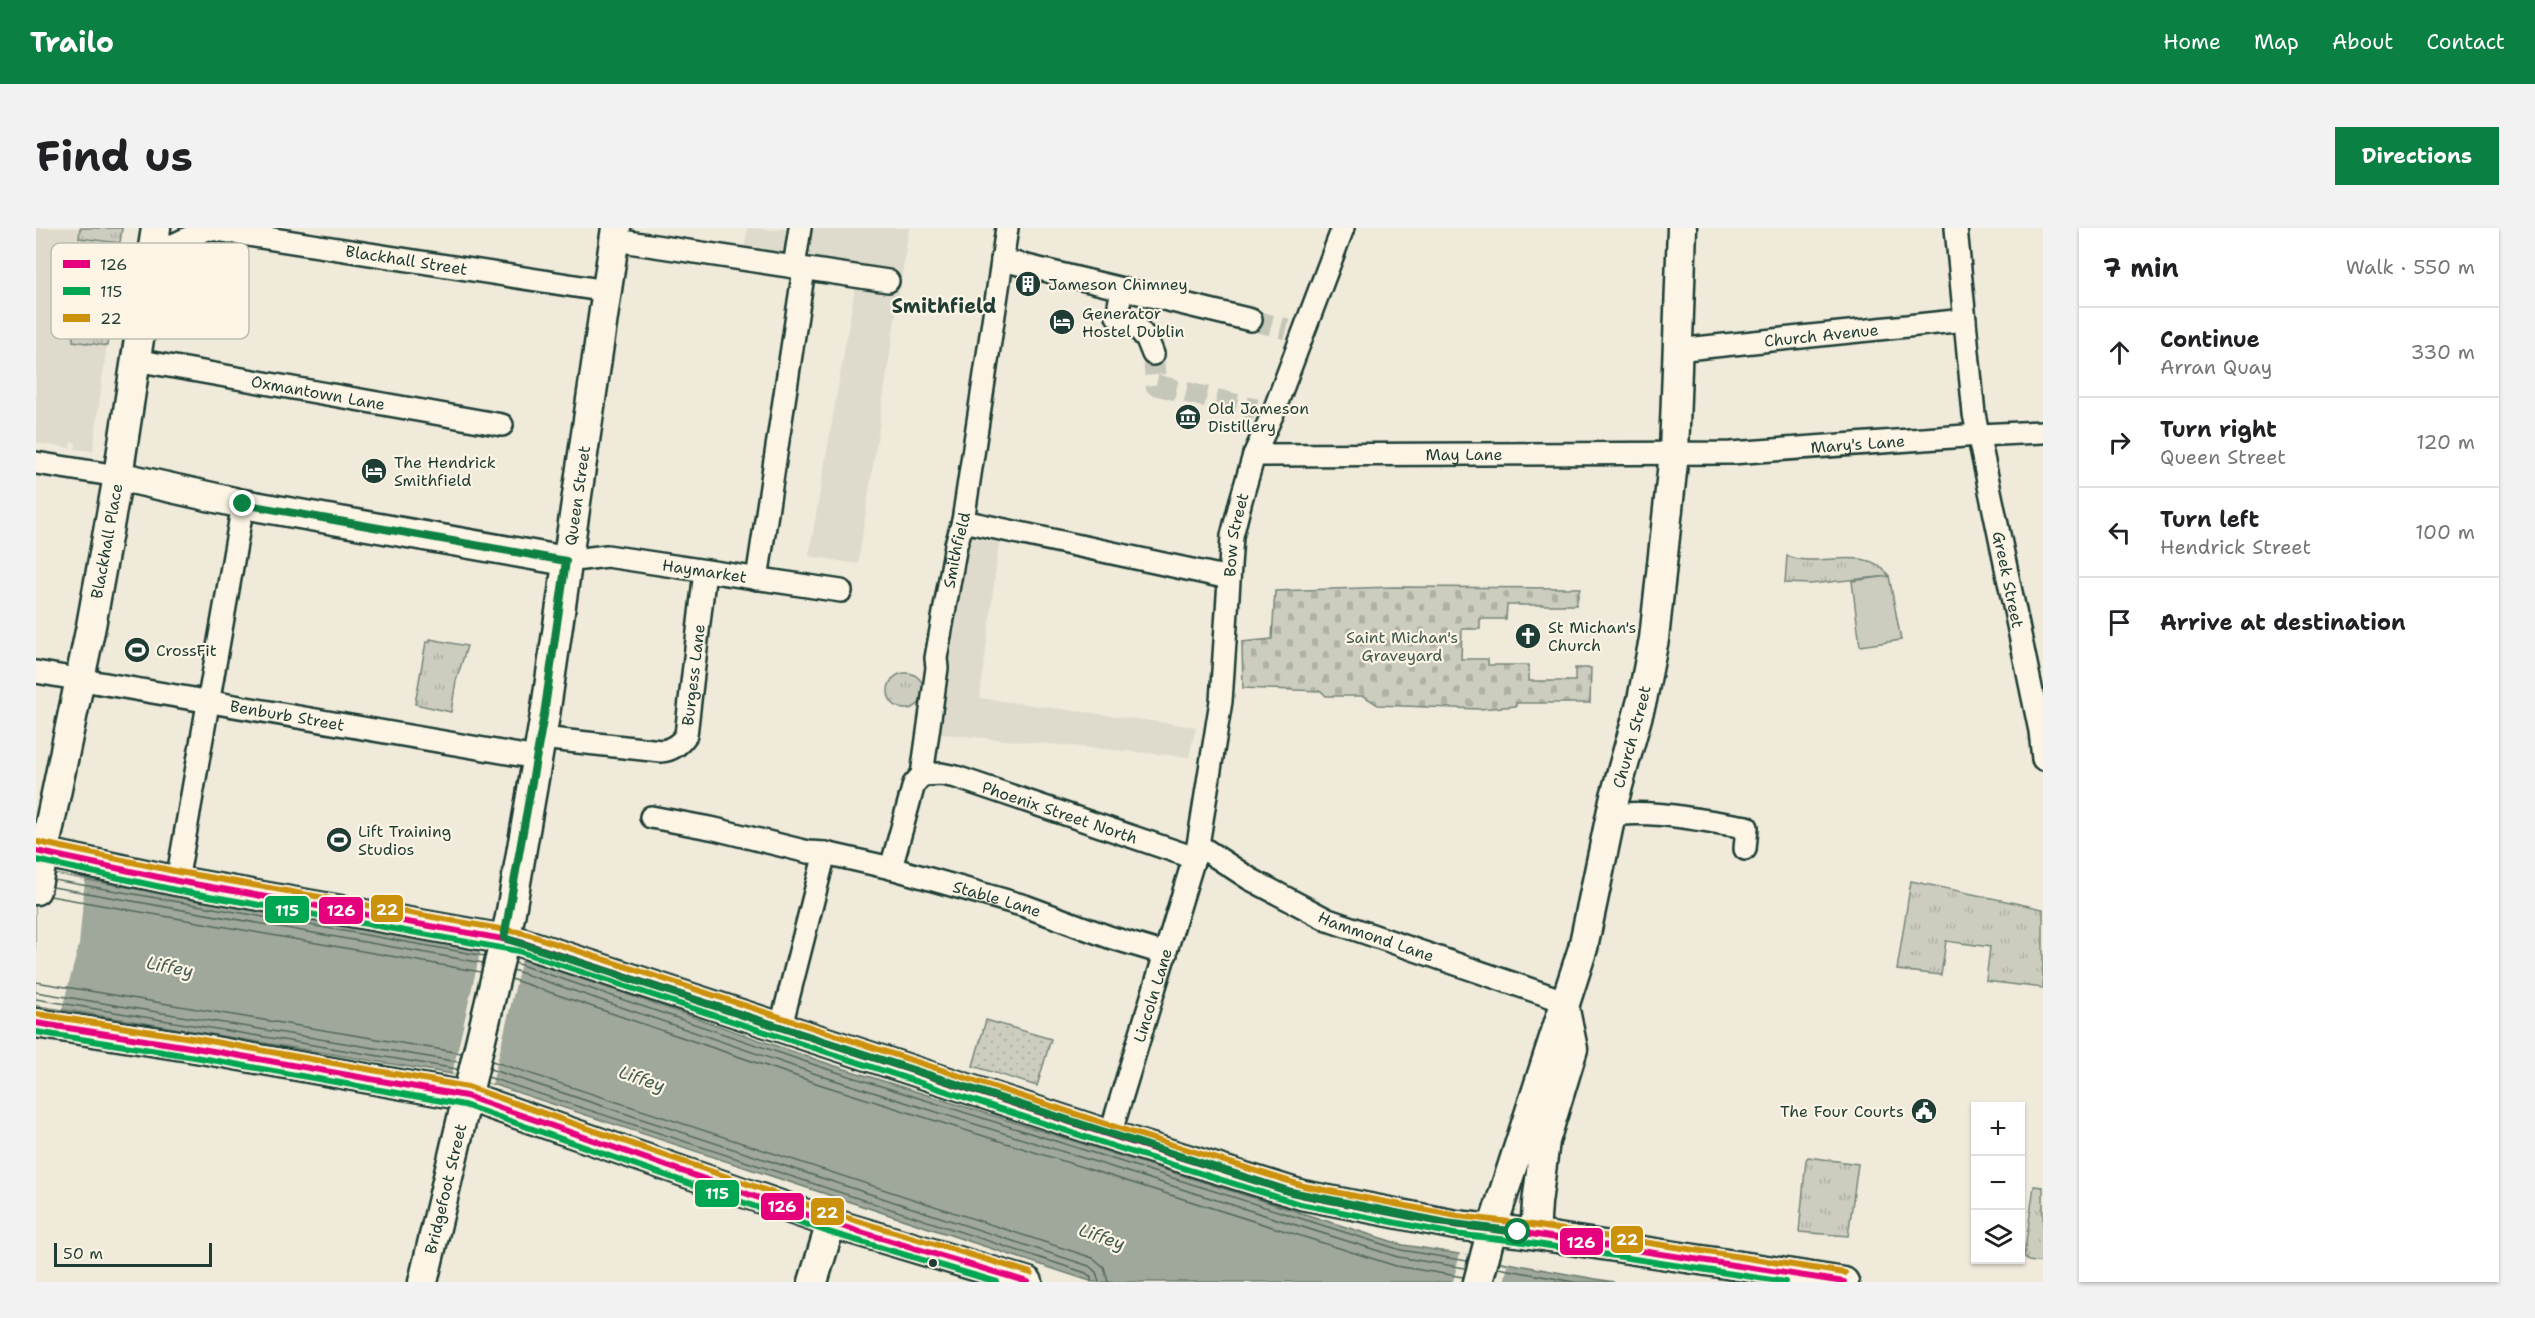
<!DOCTYPE html>
<meta charset="utf-8">
<style>
:root{--surface:#fff;--page:#f2f2f2;--text:#202124;--muted:#757577;--line:#e0e0e0;--accent:#0b8043}
body{margin:0;font-family:"Shantell Sans",sans-serif;background:var(--page);color:var(--text)}
.controls{position:absolute;right:18px;bottom:18px;display:grid;overflow:hidden;border-radius:0px;box-shadow:0 2px 4px #0004}
.controls button{width:54px;height:54px;display:grid;place-items:center;padding:0;border:0;border-bottom:2px solid var(--line);background:var(--surface);color:var(--text);font:30px sans-serif}
.scale{position:absolute;left:18px;bottom:15px;width:158px;box-sizing:border-box;padding-left:6px;border:3px solid #1f3d34;border-top:0;font-size:16px;line-height:21px;white-space:nowrap;color:#1f3d34;-webkit-text-stroke:4px #fcf5e5;paint-order:stroke}
.stop{position:absolute;width:18px;height:18px;margin:-14px;border:4px solid #0b8043;border-radius:50%;background:#fff}
.stop.end{background:#0b8043;border-color:#fff;box-shadow:0 2px 6px #0008}
.list{margin:0;padding:0;list-style:none}
h2{display:flex;justify-content:space-between;align-items:center;height:78px;margin:0;padding:0 24px;font-size:26px}
h2 small{font-size:20px;font-weight:400;color:var(--muted)}
.list li{display:grid;grid-template-columns:39px 1fr auto;gap:18px;align-items:center;box-sizing:border-box;height:90px;padding:0 24px;border-top:2px solid var(--line)}
.list b{display:block;font-size:22px;white-space:nowrap}
.list p{margin:0;font-size:20px;white-space:nowrap;color:var(--muted)}
.list em{font-size:20px;font-style:normal;color:var(--muted)}
.icon{flex:none;width:33px;height:33px;fill:none;stroke:currentColor;stroke-width:2;stroke-linecap:round;stroke-linejoin:round}
.map{position:relative;flex:none;width:2007px;height:1054px;overflow:hidden;border-radius:0px}
header{display:flex;align-items:center;gap:36px;box-sizing:border-box;height:84px;padding:0 30px;background:var(--accent);color:#fff}
header strong{font-size:28px}
nav{display:flex;gap:33px;margin-inline-start:auto;font-size:21px}
.intro{display:flex;align-items:center;justify-content:space-between;box-sizing:border-box;height:144px;padding:0 36px}
h1{margin:0;font-size:42px}
.button{padding:15px 27px;border-radius:0px;background:var(--accent);color:#fff;font-size:21px;font-weight:700}
main{display:flex;gap:36px;padding:0 36px}
aside{flex:1;background:var(--surface);border-radius:0px;box-shadow:0 2px 4px #0004}
.map>svg:first-child{display:block}
.built{fill:#dedbcc}
.grass{fill:url(#grass-tufts);stroke:#76857a;stroke-width:1.5}
.cemetery{fill:url(#cemetery-stones);stroke:#76857a;stroke-width:1.5}
.garden{fill:url(#garden-dots);stroke:#76857a;stroke-width:1.5}
.pitch{fill:#cccdbf;stroke:#76857a;stroke-width:1.5}
.water{fill:#9fa89a;stroke:#6c7d71;stroke-width:1.5}
.pier{fill:#efeada}
.lines{fill:none;stroke-linecap:round;stroke-linejoin:round}
.shore{stroke:#52685d;stroke-width:1.5}
.street-tunnel{stroke:#c5c7b9;stroke-width:21;stroke-dasharray:21 10;stroke-linecap:butt}
.street-casing{stroke:#1f3d34;stroke-width:26}
.secondary-casing{stroke:#1f3d34;stroke-width:33}
.street{stroke:#fcf5e5;stroke-width:21}
.secondary{stroke:#fcf5e5;stroke-width:28}
.bus-1-casing{stroke:#fcf5e5;stroke-width:10}
.bus-2-casing{stroke:#fcf5e5;stroke-width:10}
.bus-3-casing{stroke:#fcf5e5;stroke-width:10}
.bus-1{stroke:#e5007d;stroke-width:6}
.bus-2{stroke:#00a651;stroke-width:6}
.bus-3{stroke:#cc910a;stroke-width:6}
.route{stroke:#0b8043;stroke-width:8}
.bus-dot{fill:#1f3d34;stroke:#fcf5e5;stroke-width:2}
.labels{text-anchor:middle;dominant-baseline:central;stroke-width:4.5;stroke-linejoin:round;paint-order:stroke}
.street-label{font-size:16px;fill:#1f3d34;stroke:#fcf5e5}
.poi-label{font-size:16px;fill:#1f3d34;stroke:#fcf5e5;text-anchor:start}
.park-label{font-size:16px;fill:#425a50;stroke:#fcf5e5}
.water-label{font-size:18px;font-style:italic;fill:#455d53;stroke:#fcf5e5}
.quarter-label{font-size:20px;font-weight:bold;fill:#1f3d34;stroke:#fcf5e5}
.key{fill:#fcf5e5;stroke:#babeb0;stroke-width:1.5}
.key-label{font-size:16px;fill:#1f3d34}
.line-badge{stroke:#fcf5e5;stroke-width:2}
.badge-label{font-size:16px;text-anchor:middle;font-weight:bold;fill:#fff}
</style>
<header>
<strong>Trailo</strong>
<nav><a>Home</a><a>Map</a><a>About</a><a>Contact</a></nav>
</header>
<div class="intro"><h1>Find us</h1><a class="button">Directions</a></div>
<main>
<div class="map">
<svg width="2007" height="1054" viewBox="0 0 2007 1054">
<defs>
<pattern id="grass-tufts" width="24" height="20" patternUnits="userSpaceOnUse" patternTransform="scale(1.5)"><rect width="24" height="20" fill="#cccdbf"/><path d="M3 7l-1-3M5 7V3M7 7l1-3M15 17l-1-3M17 17v-4M19 17l1-3" fill="none" stroke="#afb1a5"/></pattern>
<pattern id="cemetery-stones" width="16" height="16" patternUnits="userSpaceOnUse" patternTransform="scale(1.5)"><rect width="16" height="16" fill="#cccdbf"/><path d="M2 7V4a2 2 0 0 1 4 0v3zM10 15v-3a2 2 0 0 1 4 0v3z" fill="#afb1a5"/></pattern>
<pattern id="garden-dots" width="8" height="8" patternUnits="userSpaceOnUse" patternTransform="scale(1.5)"><rect width="8" height="8" fill="#cccdbf"/><path d="M2 2h.1M6 6h.1" fill="none" stroke="#afb1a5" stroke-width="1.8" stroke-linecap="round"/></pattern>
</defs>
<rect width="100%" height="100%" fill="#efeada"/>
<filter id="ink" filterUnits="userSpaceOnUse"><feTurbulence type="fractalNoise" baseFrequency=".0167" numOctaves="2"/><feDisplacementMap in="SourceGraphic" scale="12" xChannelSelector="R" yChannelSelector="G"/><feConvolveMatrix kernelMatrix="1 2 1 2 8 2 1 2 1" color-interpolation-filters="sRGB"/></filter>
<g filter="url(#ink)">
<!-- built -->
<path class="built" d="M0 0H86L57 223 39 221 40 215 35 214 34 220 0 215Z
M712 0 742 2 743 0H873L822 336 773 328 820 54 705 37Z
M914 305 963 315 944 470 1160 499 1153 529 885 504Z"/>
<!-- grass -->
<path class="grass" d="M44 0H86L84 15 43 10Z
M38 25 82 31 71 118 37 113Z
M1751 328C1783 341 1831 315 1853 348L1774 356 1749 355Z
M394 411 431 418 420 453 415 484 379 476 390 414H394Z
M852 463a18 18 0 1 1 36 0a18 18 0 1 1-36 0Z
M1875 653 2007 681V760L1950 753 1954 719 1910 713 1905 747 1861 742Z
M1772 929 1822 936 1812 1008 1763 1004 1770 932Z
M1998 958 2007 959V1035L1992 1033 1988 1029Z"/>
<!-- cemetery -->
<path class="cemetery" d="M1356 359 1544 360 1540 377H1471L1470 391H1444V401H1426L1425 431H1452V437H1493V453H1539V440H1555L1554 475H1480V478L1443 481 1342 477 1328 468H1290L1285 463 1207 460 1206 414 1236 411 1239 363Z"/>
<!-- garden -->
<path class="garden" d="M950 792 1015 811 1001 858 937 838Z"/>
<!-- pitch -->
<path class="pitch" d="M1853 348 1865 412 1824 418 1816 353Z"/>
<!-- water -->
<path class="water" d="M0 643 445 721 486 730 793 836 1367 1017C1438 1027 1507 1043 1578 1054H1057L456 856 416 846 0 777Z"/>
<!-- pier -->
<path class="pier" d="M0 643 49 652 43 717 26 781 0 777Z
M445 721 486 730 456 856 416 846Z
M1424 1025 1472 1037 1468 1054H1417Z"/>
<g class="lines">
<!-- shore -->
<path class="shore" d="M18 652 449 728
M17 659 447 735
M14 668 445 744
M479 735 791 841 1365 1022 1431 1033
M477 742 789 849 1362 1029 1429 1040
M475 751 786 857 1360 1038 1427 1049
M0 754 425 825
M0 764 423 834
M0 771 421 841
M456 833 1057 1030 1068 1039 1072 1054
M454 841 1053 1038 1060 1044 1063 1054
M452 849 1050 1045 1055 1049V1054
M1462 1040 1538 1054"/>
<!-- street-tunnel -->
<path class="street-tunnel" d="M1215 92 1251 101
M1117 126 1120 157 1220 181"/>
<!-- street casing -->
<g class="street-casing">
<g id="street">
<path id="s1" d="M167 0 571 63"/>
<path id="s2" d="M1920 0 1938 186 2004 503 2007 531"/>
<path d="M579 12 852 53"/>
<path d="M116 27 169 2"/>
<path d="M966 32 1215 92"/>
<path d="M758 39 764 0"/>
<path d="M1086 61 1081 88 1099 97 1111 111 1117 126"/>
<path id="s3" d="M1640 122 1929 92"/>
<path id="s4" d="M99 132 466 197"/>
<path id="s5" d="M1218 227 1695 225 1943 207 2007 204"/>
<path d="M0 235 82 248"/>
<path d="M927 293 1193 350"/>
<path id="s6" d="M530 333 571 328 805 363"/>
<path d="M721 351 768 41"/>
<path id="s7" d="M0 444 501 530"/>
<path id="s8" d="M505 510 625 523C636 522 644 516 650 507L669 343"/>
<path id="s9" d="M886 547 905 546 920 549 1159 630"/>
<path d="M1574 587C1619 581 1666 593 1711 599L1709 621"/>
<path id="s10" d="M615 589 679 601 772 624 789 625 855 640 989 678 1073 709 1130 726"/>
<path id="s11" d="M1162 617 1214 651 1292 692 1531 774"/>
<path id="s12" d="M855 640 878 556 886 547 901 440 900 430 920 317 927 293 971 0"/>
<path d="M141 653 207 276"/>
<path d="M745 798 789 625"/>
<path id="s13" d="M1074 907 1162 617 1185 473 1196 308 1205 272 1218 227 1237 185 1307 0"/>
</g>
</g>
<!-- secondary casing -->
<g class="secondary-casing">
<g id="secondary">
<path d="M82 248 207 276 530 333"/>
<path d="M0 623 141 653 484 714 1092 913 1266 967 1420 997 1482 1004 1808 1054"/>
<path id="s14" d="M0 662 55 398 82 248 120 0"/>
<path d="M0 795 160 820 430 868 795 995 992 1054"/>
<path d="M1499 1006 1501 975 1509 913 1537 821 1529 782"/>
<path id="s15" d="M387 1054 474 689 509 487 580 0"/>
<path d="M777 1054 795 995"/>
<path id="s16" d="M1442 1054 1456 1001 1547 720 1578 572 1606 472 1618 411 1638 225 1646 0"/>
</g>
</g>
<!-- street -->
<use href="#street" class="street"/>
<!-- secondary -->
<use href="#secondary" class="secondary"/>
<!-- bus-1 casing -->
<g class="bus-1-casing">
<path id="bus-1" d="M0 623 141 653 484 714 1092 913 1266 967 1420 997 1482 1004 1808 1054
M0 795 160 820 430 868 795 995 992 1054"/>
</g>
<!-- bus-2 casing -->
<g class="bus-2-casing">
<path id="bus-2" d="M0 632 139 662 482 723 1089 922 1264 976 1418 1006 1481 1013 1749 1054
M0 804 159 829 428 877 792 1004 961 1054"/>
</g>
<!-- bus-3 casing -->
<g class="bus-3-casing">
<path id="bus-3" d="M2 614 143 644 487 705 1095 904 1268 958 1421 988 1483 995 1809 1045
M1 786 162 811 432 859 798 986 995 1045"/>
</g>
<!-- bus-1 -->
<use href="#bus-1" class="bus-1"/>
<!-- bus-2 -->
<use href="#bus-2" class="bus-2"/>
<!-- bus-3 -->
<use href="#bus-3" class="bus-3"/>
</g>
</g>
<g class="lines" filter="url(#ink)">
<!-- route -->
<path class="route" d="M207 276 530 333 508 487 468 710 1255 964 1410 995 1482 1004"/>
</g>
<!-- icons -->
<defs>
<g id="building-disc" transform="scale(1.35)"><circle r="9.5" fill="#1f3d34" stroke="#fcf5e5"/><path d="M-4-6H4V6H1V3H-1V6H-4ZM-2.5-4.3h1.7v1.8h-1.7ZM.8-4.3h1.7v1.8H.8ZM-2.5-1h1.7V.8h-1.7ZM.8-1h1.7V.8H.8Z" fill="#fff"/></g>
<g id="hotel-disc" transform="scale(1.35)"><circle r="9.5" fill="#1f3d34" stroke="#fcf5e5"/><path d="M-6-4.5h1.5V1H6V5H4.5V3h-9V5H-6ZM-4 0a1.8 1.8 0 1 1 3.6 0ZM.5 0V-2.5h3Q6-2.5 6 0Z" fill="#fff"/></g>
<g id="museum-disc" transform="scale(1.35)"><circle r="9.5" fill="#1f3d34" stroke="#fcf5e5"/><path d="M0-6L6-3V-2H-6V-3ZM-5-1h2V3h-2ZM-1-1h2V3h-2ZM3-1h2V3H3ZM-6 4H6V6H-6Z" fill="#fff"/></g>
<g id="church-disc" transform="scale(1.35)"><circle r="9.5" fill="#1f3d34" stroke="#fcf5e5"/><path d="M-1.2-6h2.4v3.5h3.3v2.4h-3.3V6h-2.4V-.1h-3.3v-2.4h3.3Z" fill="#fff"/></g>
<g id="stadium-disc" transform="scale(1.35)"><circle r="9.5" fill="#1f3d34" stroke="#fcf5e5"/><path d="M0-5a6.5 5 0 1 0 0 10a6.5 5 0 1 0 0-10ZM-3.5-1.8h7v3.6h-7Z" fill="#fff"/></g>
<g id="civic-disc" transform="scale(1.35)"><circle r="9.5" fill="#1f3d34" stroke="#fcf5e5"/><path d="M-.6-6.5H3V-4.5H.6V-3L4-1V1h2V6H-6V1h2V-1L-.6-3ZM-1.2 2.5V6h2.4V2.5Z" fill="#fff"/></g>
</defs>
<g fill-rule="evenodd">
<use href="#building-disc" x="992" y="56"/>
<use href="#hotel-disc" x="1026" y="94"/>
<use href="#museum-disc" x="1152" y="189"/>
<use href="#hotel-disc" x="338" y="243"/>
<use href="#church-disc" x="1492" y="408"/>
<use href="#stadium-disc" x="101" y="422"/>
<use href="#stadium-disc" x="303" y="612"/>
<use href="#civic-disc" x="1888" y="883"/>
</g>
<!-- markers -->
<circle class="bus-dot" cx="897" cy="1035" r="5"/>
<g class="labels">
<!-- street labels -->
<g class="street-label">
<text stroke="none"><textPath href="#s1" startOffset="206">Blackhall Street</textPath></text>
<text stroke="none"><textPath href="#s3" startOffset="146">Church Avenue</textPath></text>
<text stroke="none"><textPath href="#s4" startOffset="186">Oxmantown Lane</textPath></text>
<text stroke="none"><textPath href="#s5" startOffset="604">Mary's Lane</textPath></text>
<text stroke="none"><textPath href="#s5" startOffset="210">May Lane</textPath></text>
<text stroke="none"><textPath href="#s15" startOffset="802">Queen Street</textPath></text>
<text stroke="none"><textPath href="#s13" startOffset="616">Bow Street</textPath></text>
<text stroke="none"><textPath href="#s14" startOffset="356">Blackhall Place</textPath></text>
<text stroke="none"><textPath href="#s12" startOffset="327">Smithfield</textPath></text>
<text stroke="none"><textPath href="#s6" startOffset="140">Haymarket</textPath></text>
<text stroke="none"><textPath href="#s2" startOffset="356">Greek Street</textPath></text>
<text stroke="none"><textPath href="#s8" startOffset="212">Burgess Lane</textPath></text>
<text stroke="none"><textPath href="#s7" startOffset="255">Benburb Street</textPath></text>
<text stroke="none"><textPath href="#s16" startOffset="567">Church Street</textPath></text>
<text stroke="none"><textPath href="#s9" startOffset="144">Phoenix Street North</textPath></text>
<text stroke="none"><textPath href="#s10" startOffset="356">Stable Lane</textPath></text>
<text stroke="none"><textPath href="#s11" startOffset="201">Hammond Lane</textPath></text>
<text stroke="none"><textPath href="#s13" startOffset="146">Lincoln Lane</textPath></text>
<text stroke="none"><textPath href="#s15" startOffset="96">Bridgefoot Street</textPath></text>
</g>
<!-- poi labels -->
<g class="poi-label">
<text x="1012" y="56">Jameson Chimney</text>
<text x="1046" y="85">Generator<tspan x="1046" dy="18">Hostel Dublin</tspan></text>
<text x="1172" y="180">Old Jameson<tspan x="1172" dy="18">Distillery</tspan></text>
<text x="358" y="234">The Hendrick<tspan x="358" dy="18">Smithfield</tspan></text>
<text x="1512" y="399">St Michan's<tspan x="1512" dy="18">Church</tspan></text>
<text x="120" y="422">CrossFit</text>
<text x="322" y="603">Lift Training<tspan x="322" dy="18">Studios</tspan></text>
<text x="1868" y="883" text-anchor="end">The Four Courts</text>
</g>
<!-- park labels -->
<g class="park-label">
<text x="1366" y="409">Saint Michan's<tspan x="1366" dy="18">Graveyard</tspan></text>
</g>
<!-- water labels -->
<g class="water-label">
<text transform="translate(134 739) rotate(11)">Liffey</text>
<text transform="translate(606 851) rotate(19)">Liffey</text>
<text transform="translate(1066 1009) rotate(19)">Liffey</text>
</g>
<!-- quarter labels -->
<g class="quarter-label">
<text x="908" y="78">Smithfield</text>
</g>
</g>
<!-- legend -->
<rect x="15" y="15" width="198" height="96" rx="9" class="key"/>
<rect x="27" y="32" width="27" height="8" fill="#e5007d"/>
<rect x="27" y="59" width="27" height="8" fill="#00a651"/>
<rect x="27" y="86" width="27" height="8" fill="#cc910a"/>
<g class="key-label">
<text x="64" y="42">126</text>
<text x="64" y="69">115</text>
<text x="64" y="96">22</text>
</g>
<g class="line-badge">
<rect x="334" y="666" width="34" height="29" rx="6" fill="#cc910a"/>
<rect x="228" y="667" width="46" height="29" rx="6" fill="#00a651"/>
<rect x="282" y="668" width="46" height="29" rx="6" fill="#e5007d"/>
<rect x="658" y="951" width="46" height="29" rx="6" fill="#00a651"/>
<rect x="724" y="964" width="45" height="29" rx="6" fill="#e5007d"/>
<rect x="774" y="969" width="35" height="29" rx="6" fill="#cc910a"/>
<rect x="1574" y="997" width="34" height="29" rx="6" fill="#cc910a"/>
<rect x="1523" y="999" width="45" height="29" rx="6" fill="#e5007d"/>
</g>
<g class="badge-label">
<text x="351" y="687">22</text>
<text x="251" y="688">115</text>
<text x="305" y="688">126</text>
<text x="681" y="971">115</text>
<text x="746" y="984">126</text>
<text x="791" y="990">22</text>
<text x="1591" y="1017">22</text>
<text x="1545" y="1020">126</text>
</g>
</svg>
<div class="controls">
<button>+</button>
<button>−</button>
<button><svg class="icon" aria-label="layers" viewBox="0 0 24 24"><path d="M12 4l9 5-9 5-9-5zM3 14l9 5 9-5"/></svg></button>
</div>
<div class="scale">50 m</div>
<div class="stop" style="left:1482px;top:1004px"></div>
<div class="stop end" style="left:207px;top:276px"></div>
</div>
<aside>
<h2>7 min<small>Walk · 550 m</small></h2>
<ul class="list">
<li><svg class="icon" aria-label="ahead" viewBox="0 0 24 24"><path d="M12 20V5M6 11l6-6 6 6"/></svg><div><b>Continue</b><p>Arran Quay</p></div><em>330 m</em></li>
<li><svg class="icon" aria-label="right" viewBox="0 0 24 24"><path d="M7 20v-9h11M14 6l5 5-5 5"/></svg><div><b>Turn right</b><p>Queen Street</p></div><em>120 m</em></li>
<li><svg class="icon" aria-label="left" viewBox="0 0 24 24"><path d="M17 20v-9H6M10 6l-5 5 5 5"/></svg><div><b>Turn left</b><p>Hendrick Street</p></div><em>100 m</em></li>
<li><svg class="icon" aria-label="arrive" viewBox="0 0 24 24"><path d="M6 21V4h12l-3 4 3 4H6"/></svg><div><b>Arrive at destination</b></div></li>
</ul>
</aside>
</main>
